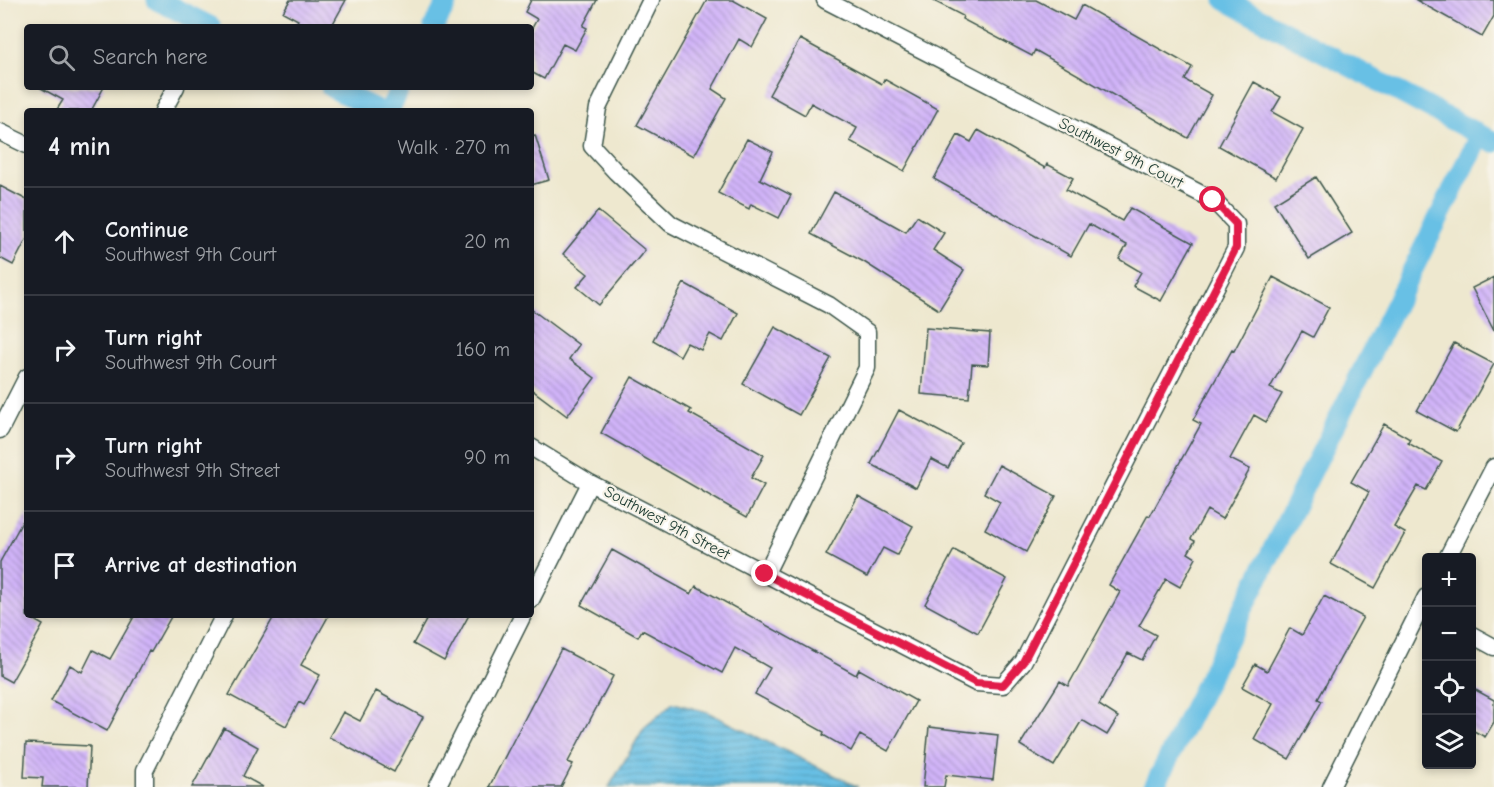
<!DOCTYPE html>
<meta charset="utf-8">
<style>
:root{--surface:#171b24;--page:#242831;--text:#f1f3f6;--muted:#9ea1a6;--line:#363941}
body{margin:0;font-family:"Comic Neue",sans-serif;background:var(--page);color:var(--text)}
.controls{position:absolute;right:18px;bottom:18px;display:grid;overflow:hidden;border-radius:6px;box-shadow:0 3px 9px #0003}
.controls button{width:54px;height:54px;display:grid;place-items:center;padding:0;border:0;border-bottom:2px solid var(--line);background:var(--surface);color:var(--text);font:30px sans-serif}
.stop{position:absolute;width:18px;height:18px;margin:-14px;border:4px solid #e11d48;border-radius:50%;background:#fff}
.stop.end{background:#e11d48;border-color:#fff;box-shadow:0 2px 6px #0008}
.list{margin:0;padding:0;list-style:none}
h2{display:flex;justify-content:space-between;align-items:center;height:78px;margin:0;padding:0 24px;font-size:26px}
h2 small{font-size:20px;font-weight:400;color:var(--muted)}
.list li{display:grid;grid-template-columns:39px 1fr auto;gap:18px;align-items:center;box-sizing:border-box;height:108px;padding:0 24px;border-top:2px solid var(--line)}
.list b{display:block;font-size:22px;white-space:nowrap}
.list p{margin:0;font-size:20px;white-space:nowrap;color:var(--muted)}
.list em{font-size:20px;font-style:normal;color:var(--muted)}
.icon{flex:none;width:33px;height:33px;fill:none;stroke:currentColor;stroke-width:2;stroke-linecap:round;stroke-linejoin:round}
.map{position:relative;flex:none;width:1494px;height:787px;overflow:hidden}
.search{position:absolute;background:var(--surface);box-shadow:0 3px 9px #0003;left:24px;top:24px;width:510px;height:66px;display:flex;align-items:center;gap:15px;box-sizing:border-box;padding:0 21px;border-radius:6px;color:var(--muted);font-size:22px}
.panel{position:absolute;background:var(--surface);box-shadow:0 3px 9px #0003;left:24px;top:108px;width:510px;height:510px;border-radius:6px}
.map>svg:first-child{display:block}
.water{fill:url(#water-rules);stroke:#437e8c;stroke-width:1.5}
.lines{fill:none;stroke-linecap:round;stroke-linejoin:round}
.canal{stroke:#67c0e5;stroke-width:21}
.building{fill:url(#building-back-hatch)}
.street-casing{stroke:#3e574b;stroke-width:19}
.street{stroke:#fff;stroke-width:16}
.route{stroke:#e11d48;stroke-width:8}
.labels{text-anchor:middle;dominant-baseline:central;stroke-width:4.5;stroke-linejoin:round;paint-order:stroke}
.street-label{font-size:16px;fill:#1f3d34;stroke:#f7f3e8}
</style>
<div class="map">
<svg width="1494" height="787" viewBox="0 0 1494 787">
<defs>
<pattern id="water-rules" width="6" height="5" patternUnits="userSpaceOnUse" patternTransform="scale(1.5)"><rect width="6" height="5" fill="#67c0e5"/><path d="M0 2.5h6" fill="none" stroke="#549dba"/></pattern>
<pattern id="building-back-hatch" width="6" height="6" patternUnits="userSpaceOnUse" patternTransform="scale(1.5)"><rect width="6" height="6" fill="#d1b4f9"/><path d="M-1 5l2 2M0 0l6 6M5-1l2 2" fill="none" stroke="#a994ca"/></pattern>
</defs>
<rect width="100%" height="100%" fill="#f7f3e8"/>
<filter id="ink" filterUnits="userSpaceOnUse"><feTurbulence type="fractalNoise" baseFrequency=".0167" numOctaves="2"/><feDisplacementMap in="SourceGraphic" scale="12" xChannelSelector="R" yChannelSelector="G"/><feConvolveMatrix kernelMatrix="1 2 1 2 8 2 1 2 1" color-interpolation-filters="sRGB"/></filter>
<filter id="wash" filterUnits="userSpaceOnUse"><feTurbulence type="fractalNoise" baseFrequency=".008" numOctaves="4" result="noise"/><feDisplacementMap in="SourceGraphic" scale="24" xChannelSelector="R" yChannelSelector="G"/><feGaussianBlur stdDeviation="1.35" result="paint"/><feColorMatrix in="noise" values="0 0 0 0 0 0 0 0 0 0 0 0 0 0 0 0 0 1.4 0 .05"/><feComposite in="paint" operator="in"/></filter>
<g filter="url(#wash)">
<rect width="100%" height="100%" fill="#eee8cf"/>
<!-- water -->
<path class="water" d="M673 703 707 712 858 787H609L644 728Z"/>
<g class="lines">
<!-- canal -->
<path class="canal" d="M157 0 211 27
M1225 0 1480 135
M434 27 448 0
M331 87 379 111
M389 111 401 87
M1154 787 1480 135 1494 142"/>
</g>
<g id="blocks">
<!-- building -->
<path class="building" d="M290 0H346L331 27H294L298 20 283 12Z
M531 0H597L583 26 587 28 575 50 563 44 544 79 531 72V30L537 19 525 12Z
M707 0H733L767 19 752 47 739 39 712 89 726 98 694 156 637 125Z
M932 0H1036L1074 20 1082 5 1192 67 1185 80 1212 95 1188 138 1035 50 1032 56 962 19 963 16Z
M1416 0H1494V16L1482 37Z
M800 39 882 84 884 79 938 109 904 171 850 141 857 128 811 103 805 115 769 95Z
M1254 82 1281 97 1272 112 1303 129 1276 178 1219 146Z
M39 87H104L91 111H56L63 100Z
M978 130 1045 168 1047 164 1073 178 1066 190 1122 221 1130 208 1193 243 1161 301 1133 286 1141 272 1119 259 1127 245 1089 224 1071 256 934 179 958 135 971 142Z
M535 135 549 180 531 185V136Z
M747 139 773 152 760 179 791 195 779 218 751 204 749 209 718 193Z
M1316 177 1352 233 1309 259 1274 203Z
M0 186 27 200V238L13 265 0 258Z
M834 192 906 232 917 216 944 233 933 250 964 270 939 310 864 262 811 234Z
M598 211 645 250 599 305 577 287 588 274 563 254Z
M1273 277 1329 307 1313 337 1302 331 1270 388 1282 394 1266 422 1254 415 1230 459 1250 469 1222 519 1207 510 1191 539 1195 541 1188 553 1196 558 1180 587 1166 579 1139 626 1156 635 1142 660 1128 653 1099 705 1118 717 1107 735 1082 720 1054 766 1020 745 1060 681 1068 686 1120 592 1109 585 1148 515 1150 516 1201 424 1193 420 1232 350 1234 351Z
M1494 277V331L1472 288Z
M684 283 738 313 723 341 710 334 701 350 687 343 680 356 653 340Z
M531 309 579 345 569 359 595 378 567 416 531 389Z
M775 327 831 358 799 415 743 384Z
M926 328 990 333 988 365 972 364 969 398 921 394Z
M1454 343 1494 364 1456 432 1417 411Z
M632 377 691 410 689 413 764 455 751 478 764 485 747 517 601 433Z
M899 410 961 443 948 468 931 459 916 488 871 464Z
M1384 424 1410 439 1408 443 1442 462 1426 490 1418 486 1394 527 1405 533 1375 588 1331 564 1369 492 1351 482Z
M999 465 1056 496 1026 552 985 529 1000 502 984 493Z
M858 496 913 526 897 555 883 548 867 577 826 555Z
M27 513V616L43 625 11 682 0 676V562Z
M612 550 691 594 696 586 856 675 859 669 916 701 888 751 860 735 851 751 823 735 824 732 755 694 770 668 735 648 722 673 642 630 638 637 581 605Z
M954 550 1007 579 978 633 925 604Z
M1324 596 1363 617 1318 699 1322 701 1289 759 1254 739 1273 704 1242 687 1255 664 1267 671 1290 628 1302 635Z
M135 615H172L151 652 149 651 107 731 51 701 70 665 82 672 93 650 110 659Z
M275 615H329L301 665 320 675 304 705 299 702 286 726 229 695Z
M429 615H469L444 661 413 644Z
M561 649 613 676 568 762 573 764 561 787H489Z
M1472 688 1494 700V722L1485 737 1472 730Z
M376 691 423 717 394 772 329 737 343 712 360 721Z
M929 727 998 735 993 780 946 775 944 787H923Z
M224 728 258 747 243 776 263 787H192Z
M26 743 90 746 88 787H42L43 778 24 777Z"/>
</g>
</g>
<g filter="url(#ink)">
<use href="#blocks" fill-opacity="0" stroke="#3e574b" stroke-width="1.5"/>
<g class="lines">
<!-- street casing -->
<g class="street-casing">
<path id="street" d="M651 0 598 108 592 146 616 172 671 224 829 305 867 332V368L765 575
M163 111 176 87
M0 132 27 145
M0 430 27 377
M531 447 590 483 976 683 1003 685 1023 662 1236 248V224L1213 200 825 0
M1447 558 1494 467
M531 600 590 483
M1472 635 1494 647
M145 787V770L224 615
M437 787 523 615
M1331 787 1426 597"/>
</g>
<!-- street -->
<use href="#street" class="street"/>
</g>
</g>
<g class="lines" filter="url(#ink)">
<!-- route -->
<path class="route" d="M765 574 976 683 1003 685 1023 662 1236 248V224L1213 200"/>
</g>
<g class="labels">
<!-- street labels -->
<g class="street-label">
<text transform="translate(1121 153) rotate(27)">Southwest 9th Court</text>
<text transform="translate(667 523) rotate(28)">Southwest 9th Street</text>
</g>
</g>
</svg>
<div class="controls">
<button>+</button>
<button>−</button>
<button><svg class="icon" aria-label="locate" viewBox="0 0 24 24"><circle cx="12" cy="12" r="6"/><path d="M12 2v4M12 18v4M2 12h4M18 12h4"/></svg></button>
<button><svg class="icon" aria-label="layers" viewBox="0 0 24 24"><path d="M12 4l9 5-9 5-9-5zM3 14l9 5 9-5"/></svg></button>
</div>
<div class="stop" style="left:1213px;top:200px"></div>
<div class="stop end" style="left:765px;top:574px"></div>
<div class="search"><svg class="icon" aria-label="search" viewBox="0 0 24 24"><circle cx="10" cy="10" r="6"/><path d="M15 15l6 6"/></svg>Search here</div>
<section class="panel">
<h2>4 min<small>Walk · 270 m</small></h2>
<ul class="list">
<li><svg class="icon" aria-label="ahead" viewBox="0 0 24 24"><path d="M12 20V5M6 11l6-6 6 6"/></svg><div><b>Continue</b><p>Southwest 9th Court</p></div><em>20 m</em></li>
<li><svg class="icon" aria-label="right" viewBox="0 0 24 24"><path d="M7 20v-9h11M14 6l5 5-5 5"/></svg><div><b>Turn right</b><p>Southwest 9th Court</p></div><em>160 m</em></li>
<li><svg class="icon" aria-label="right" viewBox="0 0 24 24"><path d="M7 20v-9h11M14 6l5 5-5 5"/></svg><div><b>Turn right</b><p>Southwest 9th Street</p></div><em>90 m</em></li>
<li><svg class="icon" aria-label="arrive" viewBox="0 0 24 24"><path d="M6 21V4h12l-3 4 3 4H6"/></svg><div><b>Arrive at destination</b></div></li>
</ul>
</section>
</div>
